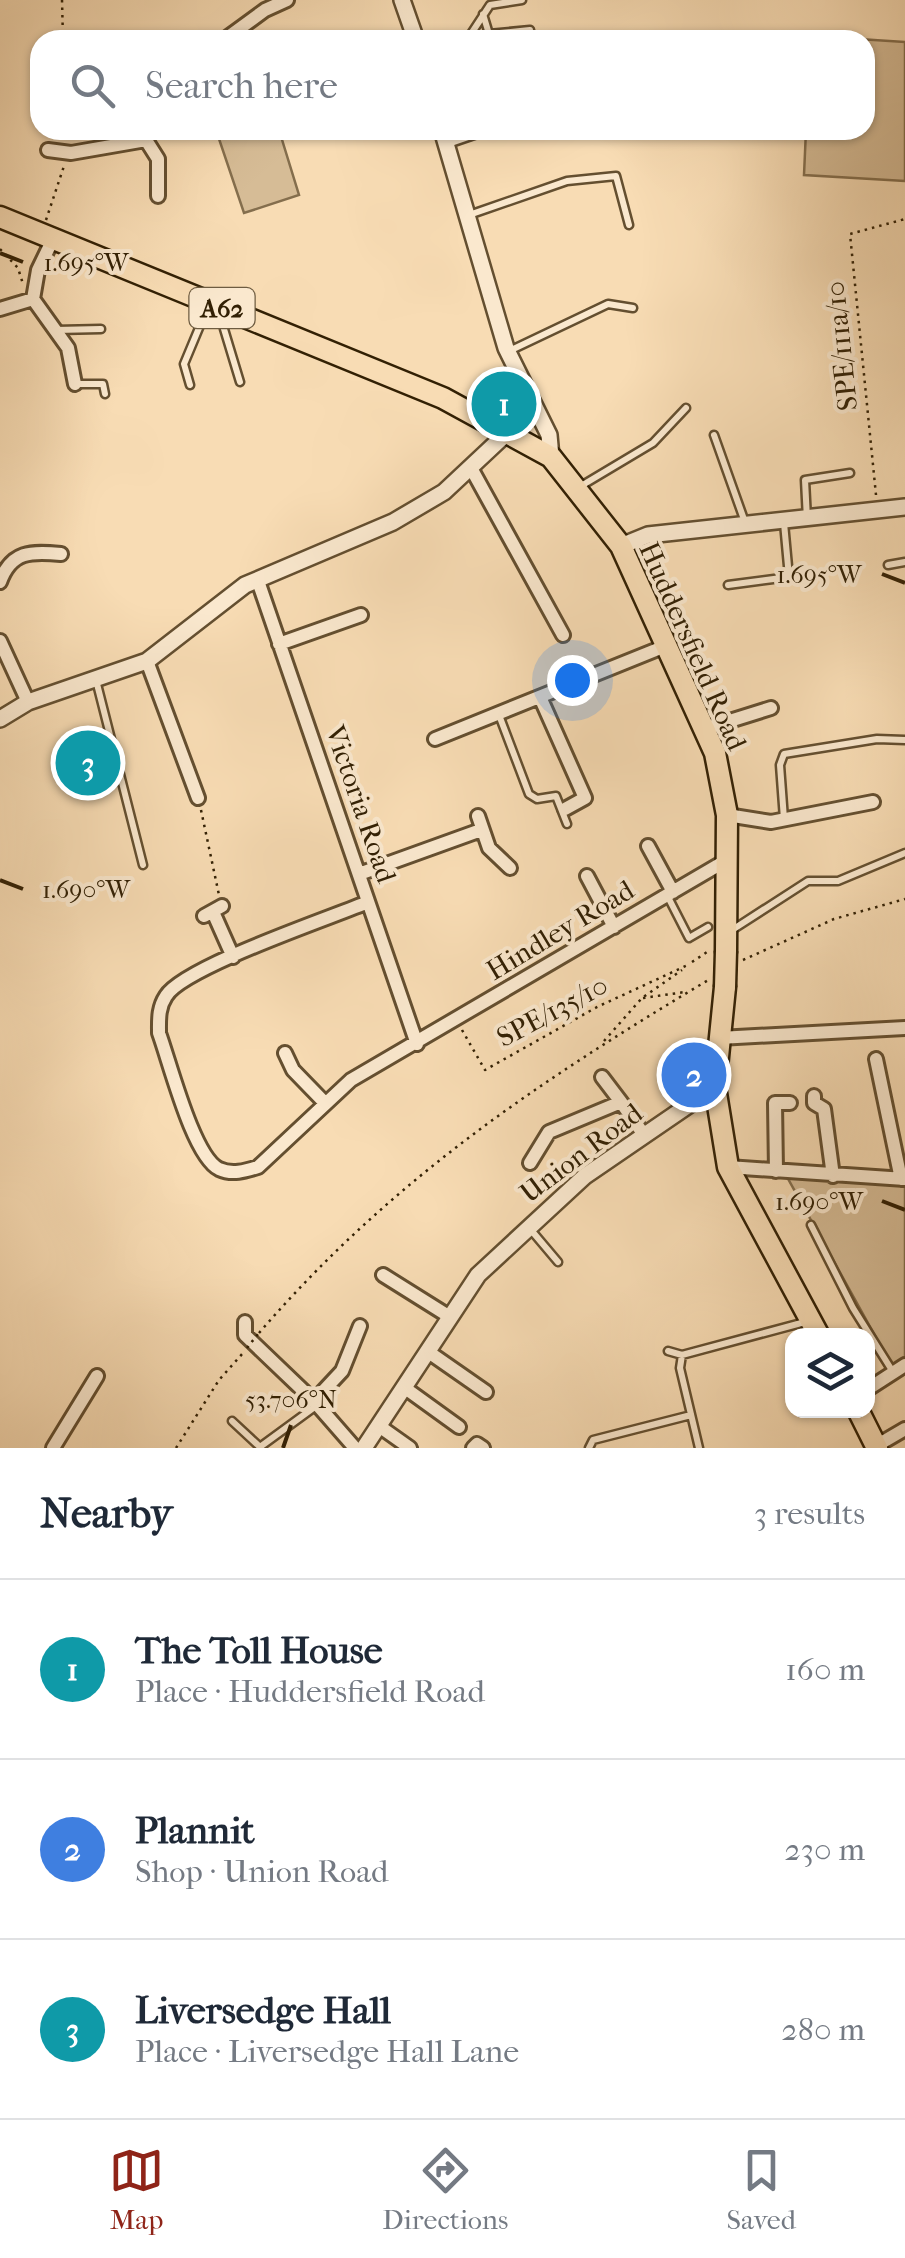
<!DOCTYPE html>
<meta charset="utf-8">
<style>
:root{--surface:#fff;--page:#f6f6f7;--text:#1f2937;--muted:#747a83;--line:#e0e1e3;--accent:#8f2418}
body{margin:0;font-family:"IM FELL French Canon",serif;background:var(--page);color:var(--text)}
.controls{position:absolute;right:30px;bottom:30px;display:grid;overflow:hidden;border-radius:20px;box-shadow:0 2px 8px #0004}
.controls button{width:90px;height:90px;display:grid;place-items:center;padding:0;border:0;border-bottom:2px solid var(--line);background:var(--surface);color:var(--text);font:50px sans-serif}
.you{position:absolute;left:572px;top:680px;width:35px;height:35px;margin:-25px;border:8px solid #fff;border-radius:50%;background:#1a73e8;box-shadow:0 0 0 15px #1a73e833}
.badge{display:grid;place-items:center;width:65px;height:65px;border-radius:50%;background:var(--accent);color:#fff;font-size:32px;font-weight:700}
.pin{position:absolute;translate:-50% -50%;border:5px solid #fff;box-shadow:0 2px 10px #0006}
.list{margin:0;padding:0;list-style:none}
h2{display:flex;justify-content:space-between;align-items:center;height:130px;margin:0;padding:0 40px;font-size:42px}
h2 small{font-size:32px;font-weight:400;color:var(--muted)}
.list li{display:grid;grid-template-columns:65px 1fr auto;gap:30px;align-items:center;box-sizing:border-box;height:180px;padding:0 40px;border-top:2px solid var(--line)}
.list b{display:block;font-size:38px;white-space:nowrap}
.list p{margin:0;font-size:32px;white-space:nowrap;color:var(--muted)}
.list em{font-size:32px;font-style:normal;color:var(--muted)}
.icon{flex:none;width:55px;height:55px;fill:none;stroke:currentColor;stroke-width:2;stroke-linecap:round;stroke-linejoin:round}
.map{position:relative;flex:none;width:905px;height:1448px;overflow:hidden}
.search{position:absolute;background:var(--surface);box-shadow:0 2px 8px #0004;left:30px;right:30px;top:30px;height:110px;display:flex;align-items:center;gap:25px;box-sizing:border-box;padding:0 35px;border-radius:30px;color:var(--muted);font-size:38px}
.sheet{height:670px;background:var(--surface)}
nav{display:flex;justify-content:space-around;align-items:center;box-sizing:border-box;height:140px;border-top:2px solid var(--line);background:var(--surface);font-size:28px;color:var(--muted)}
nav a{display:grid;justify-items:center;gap:5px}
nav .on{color:var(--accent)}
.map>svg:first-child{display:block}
.green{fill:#d6bc96;stroke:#846e4d;stroke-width:2.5}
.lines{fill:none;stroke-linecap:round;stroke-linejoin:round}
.service-casing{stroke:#644f30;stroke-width:11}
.minor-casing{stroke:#644f30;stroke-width:18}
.tertiary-casing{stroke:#644f30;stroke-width:20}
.primary-casing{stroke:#322004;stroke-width:25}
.path{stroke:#322004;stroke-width:2.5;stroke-dasharray:2.5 5;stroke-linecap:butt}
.service{stroke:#fae8ce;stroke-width:6}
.minor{stroke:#fae8ce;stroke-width:12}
.tertiary{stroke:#fae8ce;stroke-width:15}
.primary{stroke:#f8dcb4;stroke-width:20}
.primary-bridge-casing{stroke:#322004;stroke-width:25;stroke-linecap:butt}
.path-bridge{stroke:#322004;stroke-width:2.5;stroke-dasharray:2.5 5;stroke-linecap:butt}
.primary-bridge{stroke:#f8dcb4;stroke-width:20}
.ticks{fill:none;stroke:#322004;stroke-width:4}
.labels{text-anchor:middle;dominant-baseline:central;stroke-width:8;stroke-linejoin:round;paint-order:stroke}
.shield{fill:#fae8ce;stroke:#6e5c41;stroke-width:2.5}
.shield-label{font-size:25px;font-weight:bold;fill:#322004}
.street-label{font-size:28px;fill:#322004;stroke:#fae8ce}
.ticks-label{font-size:25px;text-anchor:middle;fill:#322004;stroke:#fae8ce;stroke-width:8;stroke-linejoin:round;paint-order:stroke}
</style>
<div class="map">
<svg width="905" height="1448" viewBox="0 0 905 1448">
<rect width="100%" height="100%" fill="#f8dcb4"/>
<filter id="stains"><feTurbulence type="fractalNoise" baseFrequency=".002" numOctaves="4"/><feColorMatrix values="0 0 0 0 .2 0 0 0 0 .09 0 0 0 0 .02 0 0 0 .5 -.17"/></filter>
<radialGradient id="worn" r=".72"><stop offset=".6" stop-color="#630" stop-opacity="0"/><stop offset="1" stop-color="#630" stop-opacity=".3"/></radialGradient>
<!-- green -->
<path class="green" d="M812 36 905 42V181L804 175 806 130H865V40H812Z
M216 130H279L299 195 244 213Z
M786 1175 905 1181V1363L894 1370Z"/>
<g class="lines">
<!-- service casing -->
<g class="service-casing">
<path id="service" d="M483 14 489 34 530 30
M467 40 490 5 522 0
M448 144 489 130
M469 215 567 181 616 176 629 225
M230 312 224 329 240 382
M56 330 101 329
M509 351 608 304 633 308
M76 384H103L105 394
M190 385 184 364 209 304
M714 435 746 525
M581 486 653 443 686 408
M807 519 805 480 850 473
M888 565 905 562
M728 585 789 577 784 523
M96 680 143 865
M499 715 529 794 537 799 556 796 567 824
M784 819 780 765 784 754 877 739 905 740
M668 897 689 938 708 927
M729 932 808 881H838L905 853
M811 1225 853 1308 893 1372
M531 1230 558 1262
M668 1351 682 1355 805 1322
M682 1355 680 1368 699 1448
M232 1421 260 1447
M260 1447 316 1406
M589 1448 593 1440 691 1415"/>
</g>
<!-- minor casing -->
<g class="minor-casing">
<path id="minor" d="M224 40 265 10 287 0
M48 150 71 153 146 140 158 159V196
M53 239 38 270 33 299 68 348 75 384
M0 309 33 299
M471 468 563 635
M258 581 417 1044
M0 582C11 551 31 551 61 554
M0 641 28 702
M279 644 361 615
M147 661 198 798
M540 697 585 798 565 809
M704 729 771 708
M435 739 668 645
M727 815 771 822 873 802
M478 816 489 848 510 868
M648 846 673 892
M359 874 481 830
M587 876 614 927
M368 902C330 918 184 967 166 996 158 1008 159 1020 159 1033 170 1063 193 1156 219 1169 232 1175 245 1171 258 1167L351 1080 727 860
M213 912 233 957
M204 916 222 906
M719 1038 905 1028
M285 1053 293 1070 325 1103
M876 1059 901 1179
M602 1077 621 1102
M814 1096V1103L824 1109 833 1176
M530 1163 549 1132 621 1102 644 1135
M728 1167 905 1179
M776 1171 775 1103H790
M383 1275 450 1317
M245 1322V1335L314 1401 355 1448
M430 1353 486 1392
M405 1388 459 1427
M868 1389 905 1365
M314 1401 342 1371 360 1326
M379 1426 410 1448
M876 1446 905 1429
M53 1448 97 1376
M473 1448 477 1444 483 1448"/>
</g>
<!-- tertiary casing -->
<g class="tertiary-casing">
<path id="tertiary" d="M402 0 416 40
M442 130 506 348 549 435 551 457
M621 546 648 535 905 507
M0 719 28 702 147 661 245 585 393 522 444 492 508 432
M364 1448 478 1275 585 1176 715 1087"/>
</g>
<!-- primary casing -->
<g class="primary-casing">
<path id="primary" d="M0 217 443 398 551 457 621 546 715 753 727 815 726 951
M725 987 715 1087 728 1167 819 1336
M858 1410 877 1448"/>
</g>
<!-- path -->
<path class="path" d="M62 0 63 40
M46 220 64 166
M0 249 18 268 23 284
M876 495 850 234 905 219
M201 810 219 895
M743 960 834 919 905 899
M692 962 710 950
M643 998 685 992
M462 1030 485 1070 597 1007 690 964
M604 1041 642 998 682 970
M259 1333C392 1179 538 1082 710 979
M176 1448 219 1380 243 1353"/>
<!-- service -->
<use href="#service" class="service"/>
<!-- minor -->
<use href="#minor" class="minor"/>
<!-- tertiary -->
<use href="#tertiary" class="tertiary"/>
<!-- primary -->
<use href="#primary" class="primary"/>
<!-- primary-bridge casing -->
<g class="primary-bridge-casing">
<path id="primary-bridge" d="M725 987 726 951"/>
</g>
<!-- path-bridge -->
<path class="path-bridge" d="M247 1348 258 1334"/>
<!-- primary-bridge -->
<use href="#primary-bridge" class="primary-bridge"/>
</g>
<!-- ticks -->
<path class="ticks" d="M0 253 23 262M882 574 905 583M0 880 23 889M882 1201 905 1210M283 1448 291 1425"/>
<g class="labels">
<!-- shield labels -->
<rect class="shield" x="189.5" y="288" width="65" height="40" rx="8"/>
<g class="shield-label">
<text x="222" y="308">A62</text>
</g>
<!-- street labels -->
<g class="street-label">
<text transform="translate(841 346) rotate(-96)">SPE/111a/10</text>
<text transform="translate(693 646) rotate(66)">Huddersfield Road</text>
<text transform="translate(361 804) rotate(71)">Victoria Road</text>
<text transform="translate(560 930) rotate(-31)">Hindley Road</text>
<text transform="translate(552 1011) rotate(-28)">SPE/135/10</text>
<text transform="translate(581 1153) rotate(-37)">Union Road</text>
</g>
</g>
<g class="ticks-label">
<text x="86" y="271">1.695°W</text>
<text x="819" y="583">1.695°W</text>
<text x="86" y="898">1.690°W</text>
<text x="819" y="1210">1.690°W</text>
<text x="291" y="1408">53.706°N</text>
</g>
<rect width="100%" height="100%" filter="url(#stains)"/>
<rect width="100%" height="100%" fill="url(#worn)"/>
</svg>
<div class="controls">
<button><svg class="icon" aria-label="layers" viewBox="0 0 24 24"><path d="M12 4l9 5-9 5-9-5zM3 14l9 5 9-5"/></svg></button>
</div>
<div class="you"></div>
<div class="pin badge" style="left:504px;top:404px;background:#0f9aa8">1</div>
<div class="pin badge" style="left:694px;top:1075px;background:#3f7fe0">2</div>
<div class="pin badge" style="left:88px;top:763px;background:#0f9aa8">3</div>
<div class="search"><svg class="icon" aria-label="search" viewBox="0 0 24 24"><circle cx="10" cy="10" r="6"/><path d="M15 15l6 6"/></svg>Search here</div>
</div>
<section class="sheet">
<h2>Nearby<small>3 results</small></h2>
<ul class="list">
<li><span class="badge" style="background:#0f9aa8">1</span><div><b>The Toll House</b><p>Place · Huddersfield Road</p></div><em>160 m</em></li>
<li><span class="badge" style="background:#3f7fe0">2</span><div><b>Plannit</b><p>Shop · Union Road</p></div><em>230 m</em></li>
<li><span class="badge" style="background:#0f9aa8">3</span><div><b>Liversedge Hall</b><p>Place · Liversedge Hall Lane</p></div><em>280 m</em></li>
</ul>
</section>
<nav>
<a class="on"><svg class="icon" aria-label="map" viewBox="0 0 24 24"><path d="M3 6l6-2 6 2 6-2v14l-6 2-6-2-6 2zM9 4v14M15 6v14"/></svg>Map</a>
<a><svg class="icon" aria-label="directions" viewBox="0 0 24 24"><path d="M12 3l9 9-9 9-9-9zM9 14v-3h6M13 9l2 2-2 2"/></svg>Directions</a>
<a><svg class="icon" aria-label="saved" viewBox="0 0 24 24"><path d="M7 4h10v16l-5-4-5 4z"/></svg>Saved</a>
</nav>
